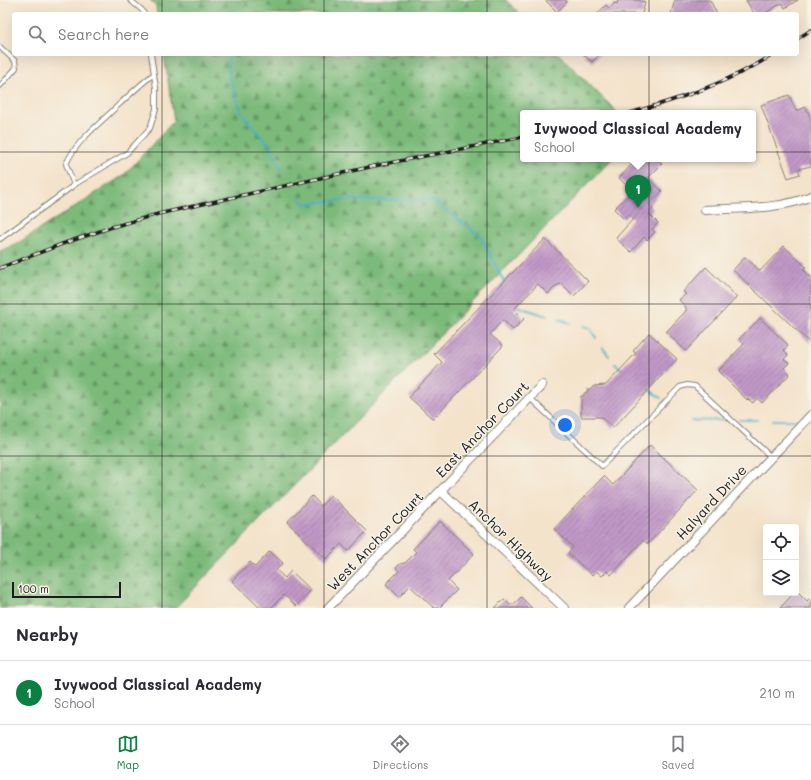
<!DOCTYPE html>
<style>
:root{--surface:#fff;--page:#f7f7f7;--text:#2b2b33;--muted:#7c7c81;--line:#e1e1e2;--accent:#0b8043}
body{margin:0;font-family:Mali,sans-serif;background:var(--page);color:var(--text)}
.controls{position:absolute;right:12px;bottom:12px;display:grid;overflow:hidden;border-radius:4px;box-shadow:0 4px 16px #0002}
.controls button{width:36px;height:36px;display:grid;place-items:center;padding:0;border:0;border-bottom:1px solid var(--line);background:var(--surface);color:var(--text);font:20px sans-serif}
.scale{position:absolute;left:12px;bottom:10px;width:109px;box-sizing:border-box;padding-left:4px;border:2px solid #1c1c1c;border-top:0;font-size:11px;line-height:14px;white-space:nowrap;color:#1c1c1c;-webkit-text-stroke:3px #f7f3e8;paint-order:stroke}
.you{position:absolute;left:565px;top:425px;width:14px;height:14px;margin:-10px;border:3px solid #fff;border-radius:50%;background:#1a73e8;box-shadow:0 0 0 6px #1a73e833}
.badge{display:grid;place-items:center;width:26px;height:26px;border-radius:50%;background:var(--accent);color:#fff;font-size:13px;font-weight:700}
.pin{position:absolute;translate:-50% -33px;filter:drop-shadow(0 1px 2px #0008)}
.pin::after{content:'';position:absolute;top:21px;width:14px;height:12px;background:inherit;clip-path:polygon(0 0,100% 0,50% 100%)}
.popup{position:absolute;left:520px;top:110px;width:236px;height:52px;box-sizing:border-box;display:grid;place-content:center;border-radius:4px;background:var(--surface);filter:drop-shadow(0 1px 3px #0005);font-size:13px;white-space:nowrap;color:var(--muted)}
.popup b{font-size:15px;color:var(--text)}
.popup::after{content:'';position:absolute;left:50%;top:100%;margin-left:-8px;border:8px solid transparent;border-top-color:var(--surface)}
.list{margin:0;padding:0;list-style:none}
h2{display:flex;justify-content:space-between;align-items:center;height:52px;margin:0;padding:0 16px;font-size:17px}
h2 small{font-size:13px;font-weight:400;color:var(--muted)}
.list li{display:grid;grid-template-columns:26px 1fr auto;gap:12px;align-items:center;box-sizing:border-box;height:64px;padding:0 16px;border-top:1px solid var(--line)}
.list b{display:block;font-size:15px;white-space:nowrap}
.list p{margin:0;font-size:13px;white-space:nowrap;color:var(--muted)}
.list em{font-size:13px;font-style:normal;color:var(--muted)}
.icon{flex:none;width:22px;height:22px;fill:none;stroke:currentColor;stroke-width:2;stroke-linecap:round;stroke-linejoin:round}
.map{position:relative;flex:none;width:811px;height:608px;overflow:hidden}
.search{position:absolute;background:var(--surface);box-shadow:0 4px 16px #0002;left:12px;right:12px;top:12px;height:44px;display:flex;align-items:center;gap:10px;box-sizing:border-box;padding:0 14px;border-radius:4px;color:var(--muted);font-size:15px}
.sheet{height:116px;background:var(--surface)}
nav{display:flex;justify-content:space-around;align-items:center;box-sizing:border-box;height:56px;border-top:1px solid var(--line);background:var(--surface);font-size:11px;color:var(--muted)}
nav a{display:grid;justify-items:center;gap:2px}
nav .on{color:var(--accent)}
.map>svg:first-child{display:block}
.forest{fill:url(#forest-firs);stroke:#4c6b4b}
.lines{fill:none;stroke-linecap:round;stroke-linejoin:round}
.stream{stroke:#46b0c5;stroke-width:2}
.building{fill:url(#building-hatch)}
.service-casing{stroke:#888074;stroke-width:6}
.minor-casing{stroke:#888074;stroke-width:10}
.service{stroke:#fff;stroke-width:4}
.minor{stroke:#fff;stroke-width:8}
.rail-casing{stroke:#1c1c1c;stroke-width:3.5}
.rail{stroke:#f7f3e8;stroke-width:2;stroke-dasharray:6;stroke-linecap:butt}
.grid{fill:none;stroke:#1c1c1c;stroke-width:1;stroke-opacity:0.55}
.labels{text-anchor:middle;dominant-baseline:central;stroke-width:3;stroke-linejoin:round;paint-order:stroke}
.street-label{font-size:14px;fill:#1c1c1c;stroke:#f7f3e8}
</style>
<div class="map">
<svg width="811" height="608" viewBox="0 0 811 608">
<defs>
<pattern id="forest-firs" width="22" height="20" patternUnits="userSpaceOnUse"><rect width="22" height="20" fill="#7cba7a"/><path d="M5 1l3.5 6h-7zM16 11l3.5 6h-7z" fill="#659663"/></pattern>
<pattern id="building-hatch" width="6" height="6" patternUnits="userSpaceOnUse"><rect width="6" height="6" fill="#c199c7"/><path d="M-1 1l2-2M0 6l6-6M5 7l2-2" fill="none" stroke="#9c7ca1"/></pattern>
</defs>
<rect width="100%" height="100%" fill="#f7f3e8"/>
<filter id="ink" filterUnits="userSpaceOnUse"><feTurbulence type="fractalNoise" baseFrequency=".025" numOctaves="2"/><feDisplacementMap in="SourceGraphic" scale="8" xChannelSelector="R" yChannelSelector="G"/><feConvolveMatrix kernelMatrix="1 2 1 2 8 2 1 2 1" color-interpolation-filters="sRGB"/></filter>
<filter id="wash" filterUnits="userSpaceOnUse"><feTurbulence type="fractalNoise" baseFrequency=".012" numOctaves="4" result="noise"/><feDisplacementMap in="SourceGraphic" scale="16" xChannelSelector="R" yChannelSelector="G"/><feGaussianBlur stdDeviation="0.9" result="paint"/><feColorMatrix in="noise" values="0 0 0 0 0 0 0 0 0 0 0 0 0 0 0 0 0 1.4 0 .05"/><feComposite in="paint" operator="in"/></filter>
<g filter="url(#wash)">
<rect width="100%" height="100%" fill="#f4e3cb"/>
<!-- forest -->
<path class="forest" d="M150 0H506L520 14H157L156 6Z
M164 54H559L618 113H523V159H612L175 608H0V251L15 245 124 175 174 121Z"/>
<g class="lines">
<!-- stream -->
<path class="stream" d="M228 54 229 78 243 115 270 146 281 169
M300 199 305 204 343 200H433L481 237 505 284
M516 306 547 316
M559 319 570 323
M583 326 590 328 596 338
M603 348 609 356
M615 364 622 369
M648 389 661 398
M739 420H757
M773 420H798
M691 421 723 420"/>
</g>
<g id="blocks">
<!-- building -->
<path class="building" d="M545 0H566L567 2 557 12Z
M618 0H636L645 2 642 14H597L606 5 609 8 613 5 614 3 617 4Z
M675 0H710L717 14H671Z
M746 0H798L785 8 782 3 764 14H754Z
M583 54H600L592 62Z
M789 95 796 111 806 107 811 119V166L798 169 800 174 788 178 761 105Z
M637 159H657L662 164 648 178 662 191 649 205 653 209 649 214 658 223 652 229 655 232 647 240 644 237 631 252 616 238 633 219 628 214 624 219 614 209 638 185 633 180 627 186 619 178Z
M545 239 588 281 574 296 562 284 557 285 548 294 538 284 514 309 524 319 513 330 503 320 490 334 503 346 433 419 409 397 442 362 434 354Z
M784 246 806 267 803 269 811 277 810 343 733 270 745 257 760 271Z
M706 267 737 297 686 351 666 332 686 311V307L679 300 686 294 683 292Z
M760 318 788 345 784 350 788 355 784 359 789 363 784 368 790 374 762 403 757 398 753 403 748 399 747 400 718 371 744 344 739 339Z
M649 333 677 359 613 428 601 417H581V396H584V393H587V390H590L594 386 606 385 636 353 633 351Z
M650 445 698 490 648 544 643 540 611 575 607 571 602 576 596 571 592 575 568 553 573 547 554 529 604 476 613 485Z
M331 495 367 531 348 551 341 544 326 559 287 522 312 496 321 506Z
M440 521 474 554 448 581 457 590 439 608H434L410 586 399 597 386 584 399 571 396 568 400 564 405 563 416 552 413 549Z
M270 551 283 563 276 570 285 578 291 571 311 590 296 606 284 595 271 608H260L232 581 250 562 255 567Z
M796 590 807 601 810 598 811 600V608H780L794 593H796Z
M521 597 532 608H495L504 599 510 605 511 603 513 605Z"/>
</g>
</g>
<g filter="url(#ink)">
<use href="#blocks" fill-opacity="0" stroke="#888074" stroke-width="1"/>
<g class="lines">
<!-- service casing -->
<g class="service-casing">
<path id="service" d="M130 0 142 10 144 14
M0 47 15 61 16 68 0 86
M74 185 66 164C75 144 92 130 108 115 123 101 138 86 154 74
M0 239 77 183 127 153 150 128 156 109V88L151 54
M530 398 602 466 680 387 687 385 695 386 771 457"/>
</g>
<!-- minor casing -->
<g class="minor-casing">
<path id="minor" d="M705 210C738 208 781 210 811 196
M441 491 564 608
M328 608 542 385
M629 608 811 415"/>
</g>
<!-- service -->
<use href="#service" class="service"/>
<!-- minor -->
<use href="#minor" class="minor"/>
<!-- rail casing -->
<g class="rail-casing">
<path id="rail" d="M797 39 811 30
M630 113C680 99 730 82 774 54
M0 268 62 244 112 227 158 214 379 165 523 137"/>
</g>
<!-- rail -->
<use href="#rail" class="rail"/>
</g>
</g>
<!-- grid -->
<path class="grid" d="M162 0V14M324 0V14M487 0V14M649 0V14M162 54V608M324 54V608M487 54V608M649 54V608M0 152H811M0 304H811M0 456H811"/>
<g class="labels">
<!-- street labels -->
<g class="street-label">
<text transform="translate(482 429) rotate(-46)">East Anchor Court</text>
<text transform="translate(711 502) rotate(-47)">Halyard Drive</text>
<text transform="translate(511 540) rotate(44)">Anchor Highway</text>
<text transform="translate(375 541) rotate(-46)">West Anchor Court</text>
</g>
</g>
</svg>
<div class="controls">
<button><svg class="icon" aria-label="locate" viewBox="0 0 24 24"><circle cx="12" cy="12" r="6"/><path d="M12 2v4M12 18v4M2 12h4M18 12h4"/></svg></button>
<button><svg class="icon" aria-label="layers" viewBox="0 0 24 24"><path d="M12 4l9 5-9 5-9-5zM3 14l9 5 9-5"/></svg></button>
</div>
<div class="scale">100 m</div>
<div class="you"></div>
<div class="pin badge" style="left:638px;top:208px">1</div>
<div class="popup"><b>Ivywood Classical Academy</b>School</div>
<div class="search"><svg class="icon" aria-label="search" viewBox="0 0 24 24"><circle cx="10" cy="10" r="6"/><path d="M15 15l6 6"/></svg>Search here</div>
</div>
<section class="sheet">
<h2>Nearby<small></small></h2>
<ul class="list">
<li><span class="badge">1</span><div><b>Ivywood Classical Academy</b><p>School</p></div><em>210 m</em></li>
</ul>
</section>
<nav>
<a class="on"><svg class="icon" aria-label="map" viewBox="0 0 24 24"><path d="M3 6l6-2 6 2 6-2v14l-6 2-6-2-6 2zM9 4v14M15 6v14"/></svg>Map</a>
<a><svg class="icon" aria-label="directions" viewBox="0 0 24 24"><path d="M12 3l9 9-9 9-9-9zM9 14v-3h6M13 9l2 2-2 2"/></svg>Directions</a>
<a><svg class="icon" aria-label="saved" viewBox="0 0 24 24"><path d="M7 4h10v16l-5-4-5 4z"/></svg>Saved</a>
</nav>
